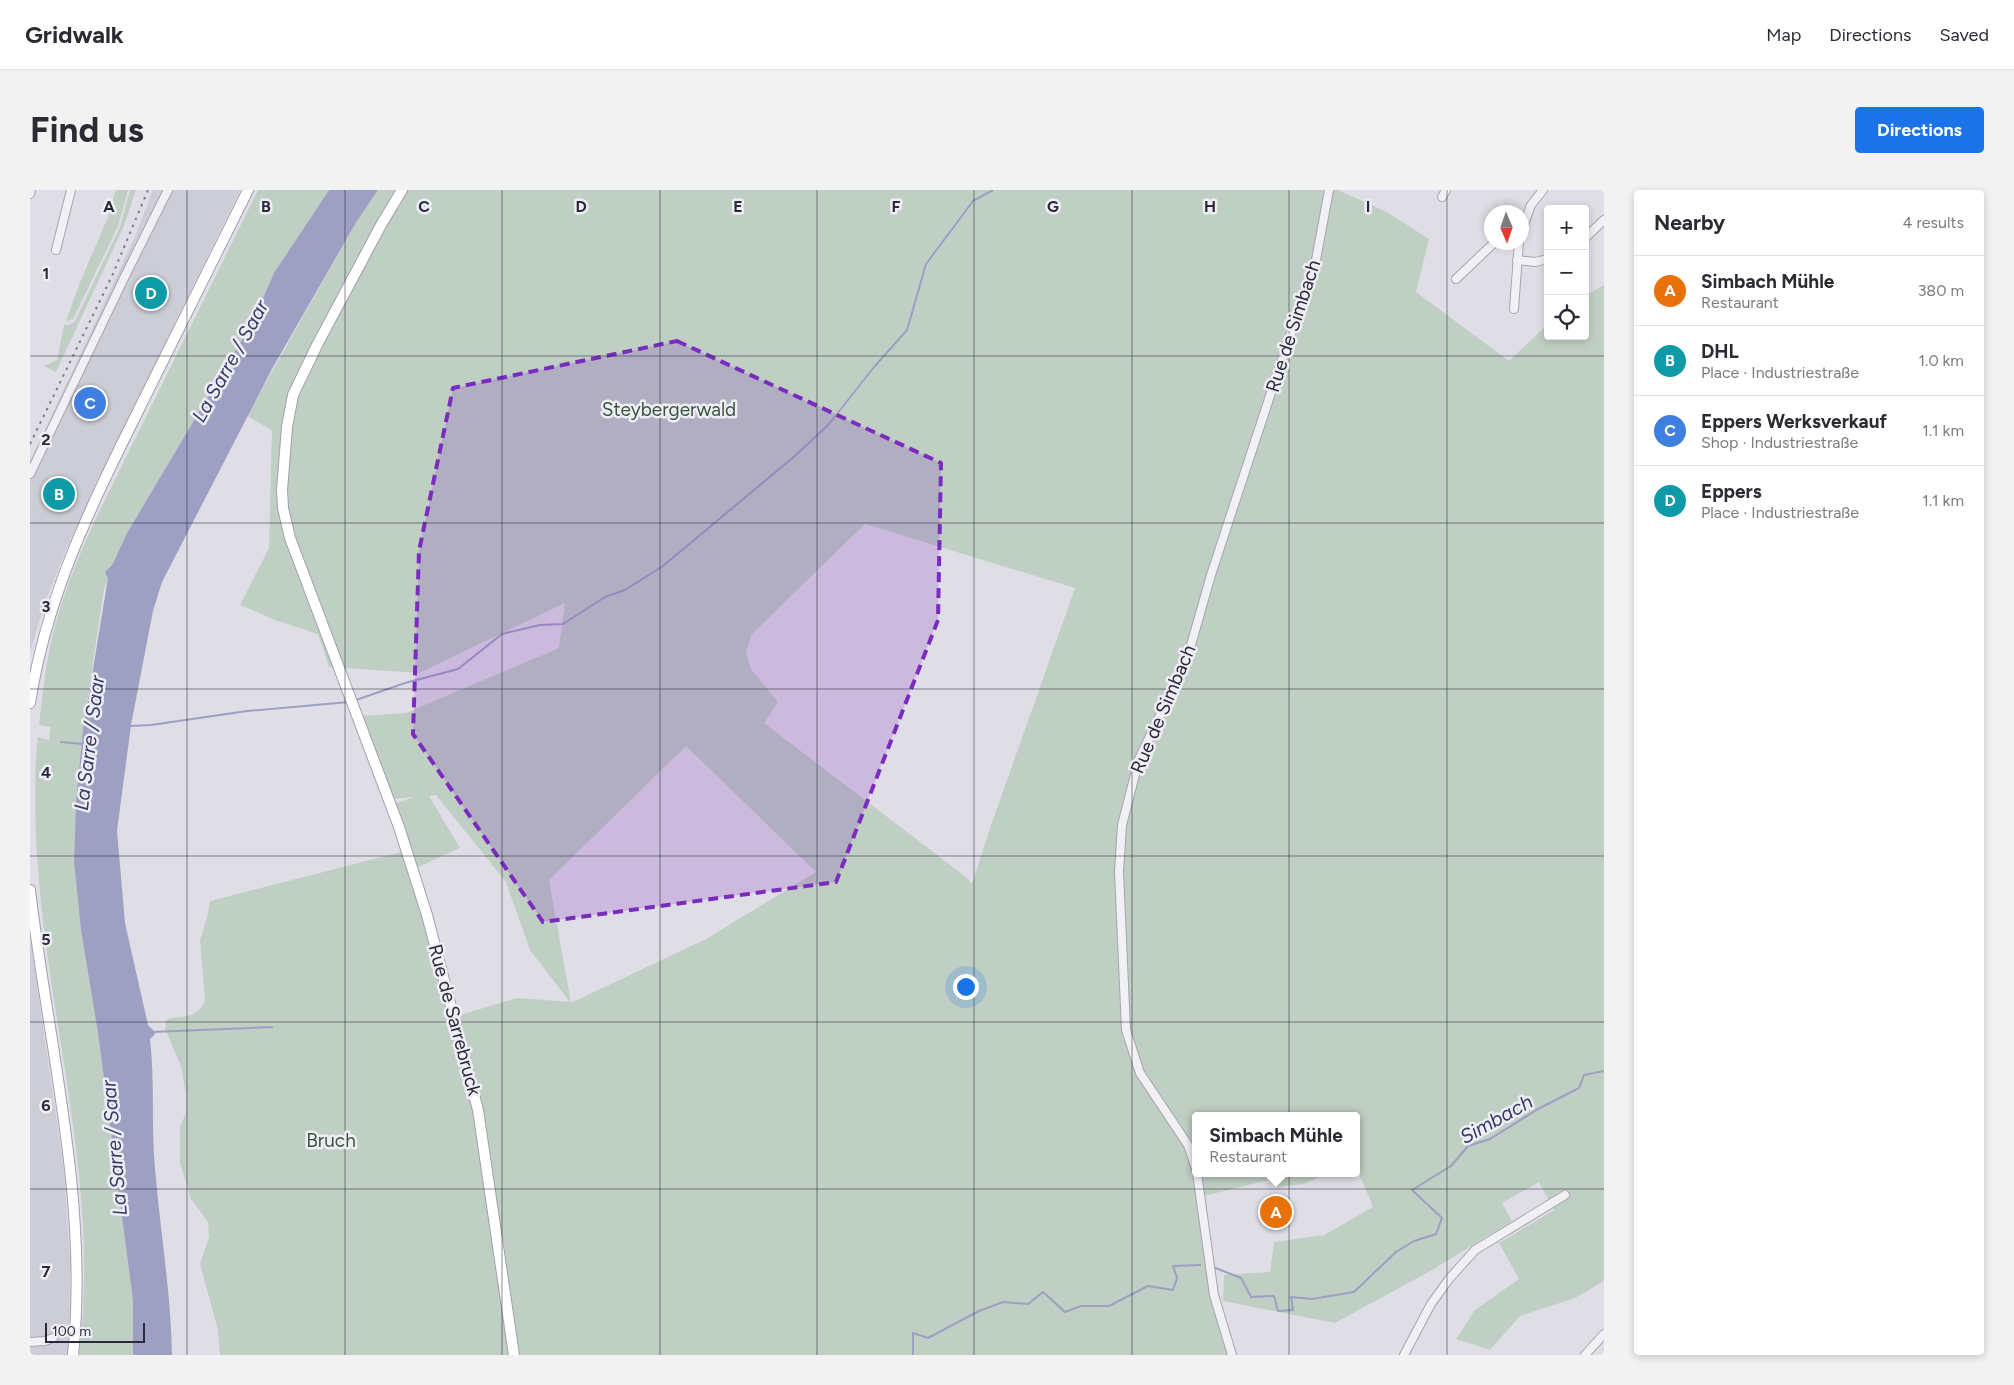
<!DOCTYPE html>
<meta charset="utf-8">
<style>
:root{--surface:#fff;--page:#f2f2f3;--text:#2b2b33;--muted:#7c7c81;--line:#e1e1e2;--accent:#1a73e8}
body{margin:0;font-family:Figtree,sans-serif;background:var(--page);color:var(--text)}
.controls{position:absolute;right:15px;top:15px;display:grid;overflow:hidden;border-radius:5px;box-shadow:0 2px 8px #0003}
.controls button{width:45px;height:45px;display:grid;place-items:center;padding:0;border:0;border-bottom:1px solid var(--line);background:var(--surface);color:var(--text);font:25px sans-serif}
.compass{position:absolute;left:1454px;top:15px;width:45px;height:45px;border-radius:50%;background:var(--surface);box-shadow:0 2px 8px #0003;rotate:178deg}
.scale{position:absolute;left:15px;bottom:12px;width:100px;box-sizing:border-box;padding-left:5px;border:2px solid #2a293b;border-top:0;font-size:14px;line-height:18px;white-space:nowrap;color:#2a293b;-webkit-text-stroke:4px #eeeef4;paint-order:stroke}
.you{position:absolute;left:935px;top:796px;width:18px;height:18px;margin:-12px;border:4px solid #fff;border-radius:50%;background:#1a73e8;box-shadow:0 0 0 8px #1a73e833}
.badge{display:grid;place-items:center;width:32px;height:32px;border-radius:50%;background:var(--accent);color:#fff;font-size:16px;font-weight:700}
.pin{position:absolute;translate:-50% -50%;border:2px solid #fff;box-shadow:0 1px 5px #0006}
.popup{position:absolute;left:1162px;top:922px;width:168px;height:65px;box-sizing:border-box;display:grid;place-content:center;border-radius:5px;background:var(--surface);filter:drop-shadow(0 1px 4px #0005);font-size:16px;white-space:nowrap;color:var(--muted)}
.popup b{font-size:19px;color:var(--text)}
.popup::after{content:'';position:absolute;left:50%;top:100%;margin-left:-10px;border:10px solid transparent;border-top-color:var(--surface)}
.list{margin:0;padding:0;list-style:none}
h2{display:flex;justify-content:space-between;align-items:center;height:65px;margin:0;padding:0 20px;font-size:21px}
h2 small{font-size:16px;font-weight:400;color:var(--muted)}
.list li{display:grid;grid-template-columns:32px 1fr auto;gap:15px;align-items:center;box-sizing:border-box;height:70px;padding:0 20px;border-top:1px solid var(--line)}
.list b{display:block;font-size:19px;white-space:nowrap}
.list p{margin:0;font-size:16px;white-space:nowrap;color:var(--muted)}
.list em{font-size:16px;font-style:normal;color:var(--muted)}
.icon{flex:none;width:28px;height:28px;fill:none;stroke:currentColor;stroke-width:2;stroke-linecap:round;stroke-linejoin:round}
.map{position:relative;flex:none;width:1574px;height:1165px;overflow:hidden;border-radius:5px}
header{display:flex;align-items:center;gap:30px;box-sizing:border-box;height:70px;padding:0 25px;background:var(--surface);border-bottom:1px solid var(--line)}
header strong{font-size:24px}
nav{display:flex;gap:28px;margin-inline-start:auto;font-size:18px}
.intro{display:flex;align-items:center;justify-content:space-between;box-sizing:border-box;height:120px;padding:0 30px}
h1{margin:0;font-size:35px}
.button{padding:12px 22px;border-radius:5px;background:var(--accent);color:#fff;font-size:18px;font-weight:700}
main{display:flex;gap:30px;padding:0 30px}
aside{flex:1;background:var(--surface);border-radius:5px;box-shadow:0 2px 8px #0003}
.map>svg:first-child{display:block}
.built{fill:#cdcdd7}
.green{fill:#c0cfc3;fill-rule:evenodd}
.water{fill:#9d9fc3}
.lines{fill:none;stroke-linecap:round;stroke-linejoin:round}
.stream{stroke:#9d9fc3;stroke-width:2}
.minor-casing{stroke:#a5a4af;stroke-width:10}
.major-casing{stroke:#9f9fb0;stroke-width:12}
.minor{stroke:#f1f1f5;stroke-width:8}
.major{stroke:#fff;stroke-width:10}
.rail{stroke:#7b7a8e;stroke-width:2;stroke-dasharray:2.5 5;stroke-linecap:butt}
.marked{fill:#7b2cbf;fill-opacity:0.2;stroke:#7b2cbf;stroke-width:4;stroke-dasharray:10 6;stroke-linejoin:round}
.grid{fill:none;stroke:#2a293b;stroke-width:1;stroke-opacity:0.55}
.labels{text-anchor:middle;dominant-baseline:central;stroke-width:5;stroke-linejoin:round;paint-order:stroke}
.street-label{font-size:19px;fill:#2a293b;stroke:#eeeef4}
.park-label{font-size:19px;fill:#38553f;stroke:#eeeef4}
.water-label{font-size:20px;font-style:italic;fill:#38396b;stroke:#eeeef4}
.grid-label{font-size:16px;text-anchor:middle;font-weight:bold;fill:#2a293b;stroke:#eeeef4;stroke-width:5;stroke-linejoin:round;paint-order:stroke}
</style>
<header>
<strong>Gridwalk</strong>
<nav><a>Map</a><a>Directions</a><a>Saved</a></nav>
</header>
<div class="intro"><h1>Find us</h1><a class="button">Directions</a></div>
<main>
<div class="map">
<svg width="1574" height="1165" viewBox="0 0 1574 1165">
<rect width="100%" height="100%" fill="#dfdee6"/>
<!-- built -->
<path class="built" d="M123 0H210L91 243 38 355 14 415 0 462V272L104 49Z
M0 748 34 980 40 1071 39 1165H0Z"/>
<!-- green -->
<path class="green" d="M86 0H98L88 36 47 121 43 129 36 131 51 90 78 27Z
M100 0H106L93 38 26 182 14 176 27 170 34 135H39L45 131 90 37Z
M228 0H299L244 83 222 133 97 343 74 399 53 540 46 611 44 672 51 740 68 843 103 1111V1165H49C72 991 13 819 6 646 5 613 4 580 8 547L19 550 21 537 9 535C13 503 16 468 25 436 35 399 50 363 66 328Z
M348 0H1308L1357 22 1399 49 1386 102 1479 171 1518 134V146H1555V106L1574 95V1091L1545 1108 1490 1126 1460 1160 1426 1149 1445 1120 1489 1089 1469 1053 1524 1020 1509 992 1472 1013 1482 1031 1402 1080 1305 1133 1193 1111 1194 1085 1240 1082 1244 1052 1294 1045 1343 1017 1326 976V926H1166V983H1297L1274 994 1247 997 1238 990 1170 1007 1179 1070 1202 1165H487L452 919 430 825 487 808 540 812 500 760 476 692 406 605 399 606 430 658 386 678 361 615 384 607 363 609 332 526 376 523 529 458 535 413 389 483 299 477 288 444 245 430 210 415 239 358 242 240 217 226 327 31ZM835 334 1045 398 959 641 942 694 936 687 734 533 748 512 721 479 716 462 722 444ZM656 556 786 682 676 749 541 813 519 690Z
M375 661 445 919 478 1165H190L188 1140 170 1074 179 1047 178 1032 161 1009 150 973V938L156 922V905L151 876 135 839 136 830C153 824 164 831 175 812L170 750 178 724 180 711Z"/>
<!-- water -->
<path class="water" d="M299 0H348L327 31 243 177 132 392 123 421 101 535 87 641 95 733 118 835 124 841 125 844 120 849C125 892 121 935 125 978 130 1041 141 1102 142 1165H103V1111L68 843 51 740 44 672 46 611 53 540 78 388 75 382 83 374 97 343 222 133 244 83Z"/>
<g class="lines">
<!-- stream -->
<path class="stream" d="M326 510 375 493 428 479 472 444 510 435 533 434 575 407 595 400 633 376 766 265 799 234 844 177 877 140 896 74 943 11 963 0
M99 535 101 536 121 535 217 521 319 512
M31 552 53 554
M122 842 242 837
M1183 1077 1211 1088 1221 1107 1244 1106 1248 1121 1263 1120 1261 1107 1282 1109 1324 1102 1366 1062 1384 1051 1406 1044 1412 1028 1382 1000 1421 976 1438 956 1460 949 1508 919 1549 898 1554 885 1574 881
M883 1165V1143L898 1148 949 1121 973 1112 998 1114 1013 1102 1035 1122 1051 1116H1079L1118 1096 1143 1100 1147 1088 1143 1076 1170 1075"/>
<!-- minor casing -->
<g class="minor-casing">
<path id="minor" d="M0 4 1 0
M1412 7 1416 0
M1492 40 1501 15 1513 0
M1555 48 1574 30
M26 60 41 0
M1487 70 1505 72 1518 69
M1426 89 1465 52
M1484 119 1489 52
M0 284 96 84 138 0
M1166 979 1158 955 1110 883 1096 840 1089 682 1092 635 1109 569 1157 469 1181 385 1257 154 1283 86 1299 0
M1167 983 1184 1105 1202 1165
M0 1152 15 1151 23 1148
M1374 1165 1401 1114 1419 1089 1445 1060 1535 1005
M1555 1165 1574 1144"/>
</g>
<!-- major casing -->
<g class="major-casing">
<path id="major" d="M372 0 351 35 287 155 263 205 257 237 252 300 253 318 260 348 369 637 397 725 448 920 484 1165
M0 513C17 403 63 312 112 213 148 142 183 71 218 0
M0 700C18 854 59 1009 43 1165"/>
</g>
<!-- minor -->
<use href="#minor" class="minor"/>
<!-- major -->
<use href="#major" class="major"/>
<!-- rail -->
<path class="rail" d="M0 254 82 86 118 0"/>
</g>
<!-- marked area -->
<path class="marked" d="M647 151 911 273 908 430 806 692 513 732 383 544 389 361 423 198Z"/>
<!-- grid -->
<path class="grid" d="M157 0V1165M315 0V1165M472 0V1165M630 0V1165M787 0V1165M944 0V1165M1102 0V1165M1259 0V1165M1417 0V1165M0 166H1574M0 333H1574M0 499H1574M0 666H1574M0 832H1574M0 999H1574"/>
<g class="labels">
<!-- street labels -->
<g class="street-label">
<text transform="translate(1263 136) rotate(-72)">Rue de Simbach</text>
<text transform="translate(1133 519) rotate(-67)">Rue de Simbach</text>
<text transform="translate(425 830) rotate(75)">Rue de Sarrebruck</text>
</g>
<!-- park labels -->
<g class="park-label">
<text x="639" y="219">Steybergerwald</text>
<text x="301" y="950">Bruch</text>
</g>
<!-- water labels -->
<g class="water-label">
<text transform="translate(200 171) rotate(-61)">La Sarre / Saar</text>
<text transform="translate(59 553) rotate(-83)">La Sarre / Saar</text>
<text transform="translate(1466 929) rotate(-29)">Simbach</text>
<text transform="translate(84 958) rotate(-95)">La Sarre / Saar</text>
</g>
</g>
<g class="grid-label">
<text x="79" y="22">A</text>
<text x="236" y="22">B</text>
<text x="394" y="22">C</text>
<text x="551" y="22">D</text>
<text x="708" y="22">E</text>
<text x="866" y="22">F</text>
<text x="1023" y="22">G</text>
<text x="1180" y="22">H</text>
<text x="1338" y="22">I</text>
<text x="16" y="89">1</text>
<text x="16" y="255">2</text>
<text x="16" y="422">3</text>
<text x="16" y="588">4</text>
<text x="16" y="755">5</text>
<text x="16" y="921">6</text>
<text x="16" y="1087">7</text>
</g>
</svg>
<div class="controls">
<button>+</button>
<button>−</button>
<button><svg class="icon" aria-label="locate" viewBox="0 0 24 24"><circle cx="12" cy="12" r="6"/><path d="M12 2v4M12 18v4M2 12h4M18 12h4"/></svg></button>
</div>
<svg class="compass" viewBox="-18 -18 36 36"><path d="M0-13l5 13h-10z" fill="#e53935"/><path d="M0 13l5-13h-10z" fill="#7c7c81"/></svg>
<div class="scale">100 m</div>
<div class="you"></div>
<div class="pin badge" style="left:1246px;top:1022px;background:#e8710a">A</div>
<div class="popup"><b>Simbach Mühle</b>Restaurant</div>
<div class="pin badge" style="left:29px;top:304px;background:#0f9aa8">B</div>
<div class="pin badge" style="left:60px;top:213px;background:#3f7fe0">C</div>
<div class="pin badge" style="left:121px;top:103px;background:#0f9aa8">D</div>
</div>
<aside>
<h2>Nearby<small>4 results</small></h2>
<ul class="list">
<li><span class="badge" style="background:#e8710a">A</span><div><b>Simbach Mühle</b><p>Restaurant</p></div><em>380 m</em></li>
<li><span class="badge" style="background:#0f9aa8">B</span><div><b>DHL</b><p>Place · Industriestraße</p></div><em>1.0 km</em></li>
<li><span class="badge" style="background:#3f7fe0">C</span><div><b>Eppers Werksverkauf</b><p>Shop · Industriestraße</p></div><em>1.1 km</em></li>
<li><span class="badge" style="background:#0f9aa8">D</span><div><b>Eppers</b><p>Place · Industriestraße</p></div><em>1.1 km</em></li>
</ul>
</aside>
</main>
